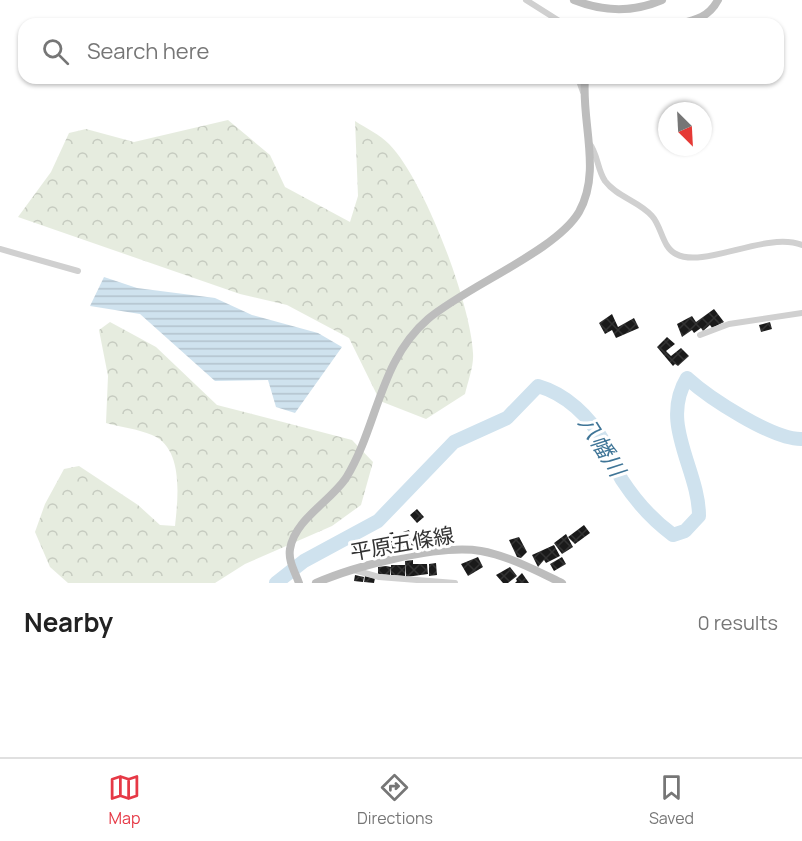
<!DOCTYPE html>
<meta charset="utf-8">
<style>
:root{--surface:#fff;--page:#f2f2f2;--text:#222;--muted:#767676;--line:#e0e0e0;--accent:#e63946}
body{margin:0;font-family:Manrope,"Noto Sans JP",sans-serif;background:var(--page);color:var(--text)}
.compass{position:absolute;left:658px;top:102px;width:54px;height:54px;border-radius:50%;background:var(--surface);box-shadow:0 2px 4px #0004;rotate:156deg}
.list{margin:0;padding:0;list-style:none}
h2{display:flex;justify-content:space-between;align-items:center;height:78px;margin:0;padding:0 24px;font-size:26px}
h2 small{font-size:20px;font-weight:400;color:var(--muted)}
.icon{flex:none;width:33px;height:33px;fill:none;stroke:currentColor;stroke-width:2;stroke-linecap:round;stroke-linejoin:round}
.map{position:relative;flex:none;width:802px;height:583px;overflow:hidden}
.search{position:absolute;background:var(--surface);box-shadow:0 2px 4px #0004;left:18px;right:18px;top:18px;height:66px;display:flex;align-items:center;gap:15px;box-sizing:border-box;padding:0 21px;border-radius:18px;color:var(--muted);font-size:22px}
.sheet{height:174px;background:var(--surface)}
nav{display:flex;justify-content:space-around;align-items:center;box-sizing:border-box;height:84px;border-top:2px solid var(--line);background:var(--surface);font-size:16px;color:var(--muted)}
nav a{display:grid;justify-items:center;gap:3px}
nav .on{color:var(--accent)}
.map>svg:first-child{display:block}
.forest{fill:url(#forest-crowns)}
.water{fill:url(#water-rules)}
.lines{fill:none;stroke-linecap:round;stroke-linejoin:round}
.river{stroke:#cfe2ee;stroke-width:14}
.building{fill:url(#building-cross-hatch)}
.street{stroke:#d0d0d0;stroke-width:6}
.secondary{stroke:#bdbdbd;stroke-width:8}
.labels{text-anchor:middle;dominant-baseline:central;stroke-width:6;stroke-linejoin:round;paint-order:stroke}
.street-label{font-size:21px;fill:#333;stroke:#fff}
.water-label{font-size:22px;font-style:italic;fill:#3f7597;stroke:#fff}
</style>
<div class="map">
<svg width="802" height="583" viewBox="0 0 802 583">
<defs>
<pattern id="forest-crowns" width="20" height="18" patternUnits="userSpaceOnUse" patternTransform="scale(1.5)"><rect width="20" height="18" fill="#e6ecdf"/><path d="M2 6a3 3 0 1 1 6 0M12 15a3 3 0 1 1 6 0" fill="none" stroke="#c6cbc0"/></pattern>
<pattern id="water-rules" width="6" height="5" patternUnits="userSpaceOnUse" patternTransform="scale(1.5)"><rect width="6" height="5" fill="#cfe2ee"/><path d="M0 2.5h6" fill="none" stroke="#b2c2cd"/></pattern>
<pattern id="building-cross-hatch" width="8" height="8" patternUnits="userSpaceOnUse" patternTransform="scale(1.5)"><rect width="8" height="8" fill="#1a1a1a"/><path d="M0 0l8 8M0 8l8-8" fill="none" stroke="#333"/></pattern>
</defs>
<rect width="100%" height="100%" fill="#fff"/>
<!-- forest -->
<path class="forest" d="M228 120 270 155 285 187 350 222 358 196 355 121C366 128 380 135 389 144 424 179 471 304 473 353 474 366 468 381 465 394L426 419 380 401 349 338 287 305 240 294 18 217 51 172 69 133 86 129 134 142Z
M110 322 156 347 217 405 352 440 373 462 361 505 332 526 245 564 215 583H68L50 567 35 532 45 504 64 469 79 466 138 505 160 525 175 526C178 498 184 448 152 435 138 429 120 427 106 423L108 376 99 330Z"/>
<!-- water -->
<path class="water" d="M104 277 137 288 215 298 252 315 318 333 342 347 295 413 276 407 268 380 215 381 140 314 90 306Z"/>
<g class="lines">
<!-- river -->
<path class="river" d="M276 583 304 561 378 521 454 442 507 418 538 386C566 394 589 416 604 442 611 454 615 468 622 480 635 500 654 521 673 535L685 531 699 516C699 469 659 424 687 378 709 398 773 440 802 439"/>
</g>
<!-- building -->
<path class="building" d="M714 309 724 322 712 328 710 325 703 331 701 328 694 333 692 330 682 337 677 324 692 316 696 322Z
M612 314 618 327 634 318 639 328 616 338 612 330 605 334 599 323Z
M770 322 772 329 761 332 759 325Z
M667 337 675 344 666 351 671 356 681 348 689 356 678 366 675 364 673 366 657 347Z
M417 509 424 517 417 523 410 515Z
M584 525 590 533 575 544 568 537Z
M409 530 412 541 422 539 424 547 408 552 403 532Z
M393 532 395 541 391 543 389 533Z
M566 534 573 547 562 554 554 543Z
M388 537 393 553 386 555 381 539Z
M519 537 527 552 521 558 517 557 509 540Z
M404 540 406 551 394 555 391 544Z
M554 545 560 556 546 563 544 560 538 567 532 555Z
M478 557 483 567 468 576 461 564Z
M562 557 566 564 554 571 550 564Z
M413 560V564H427L428 574 406 577 405 561Z
M436 563 437 575 429 576V564Z
M391 565H405V576L391 575Z
M386 566 391 567 390 575 378 574V567Z
M510 567 517 576 508 583H503L496 575Z
M522 573 529 583H515L517 581 516 579Z
M355 575 364 577 363 582 354 581Z
M365 576 375 578 374 583 364 582Z"/>
<g class="lines">
<!-- street -->
<path class="street" d="M526 0 564 24
M578 78 583 92
M589 143C598 154 597 169 605 181 617 197 639 201 652 216 662 227 662 247 676 254 704 269 766 231 802 245
M0 249 78 271
M700 335 729 324 802 313
M354 570 379 577 455 583"/>
<!-- secondary -->
<path class="secondary" d="M574 0C604 12 632 13 662 0
M679 24C696 20 709 17 718 0
M299 583C295 572 288 561 290 549 295 519 330 502 346 478 378 426 379 361 428 319 467 286 556 251 579 212 602 171 581 122 585 78
M316 583C355 566 439 544 481 551 509 556 537 571 562 583"/>
</g>
<g class="labels">
<!-- street labels -->
<g class="street-label">
<text transform="translate(402 543) rotate(-10)">平原五條線</text>
</g>
<!-- water labels -->
<g class="water-label">
<text transform="translate(602 446) rotate(58)">八幡川</text>
</g>
</g>
</svg>
<svg class="compass" viewBox="-18 -18 36 36"><path d="M0-13l5 13h-10z" fill="#e53935"/><path d="M0 13l5-13h-10z" fill="#767676"/></svg>
<div class="search"><svg class="icon" aria-label="search" viewBox="0 0 24 24"><circle cx="10" cy="10" r="6"/><path d="M15 15l6 6"/></svg>Search here</div>
</div>
<section class="sheet">
<h2>Nearby<small>0 results</small></h2>
<ul class="list">
</ul>
</section>
<nav>
<a class="on"><svg class="icon" aria-label="map" viewBox="0 0 24 24"><path d="M3 6l6-2 6 2 6-2v14l-6 2-6-2-6 2zM9 4v14M15 6v14"/></svg>Map</a>
<a><svg class="icon" aria-label="directions" viewBox="0 0 24 24"><path d="M12 3l9 9-9 9-9-9zM9 14v-3h6M13 9l2 2-2 2"/></svg>Directions</a>
<a><svg class="icon" aria-label="saved" viewBox="0 0 24 24"><path d="M7 4h10v16l-5-4-5 4z"/></svg>Saved</a>
</nav>
